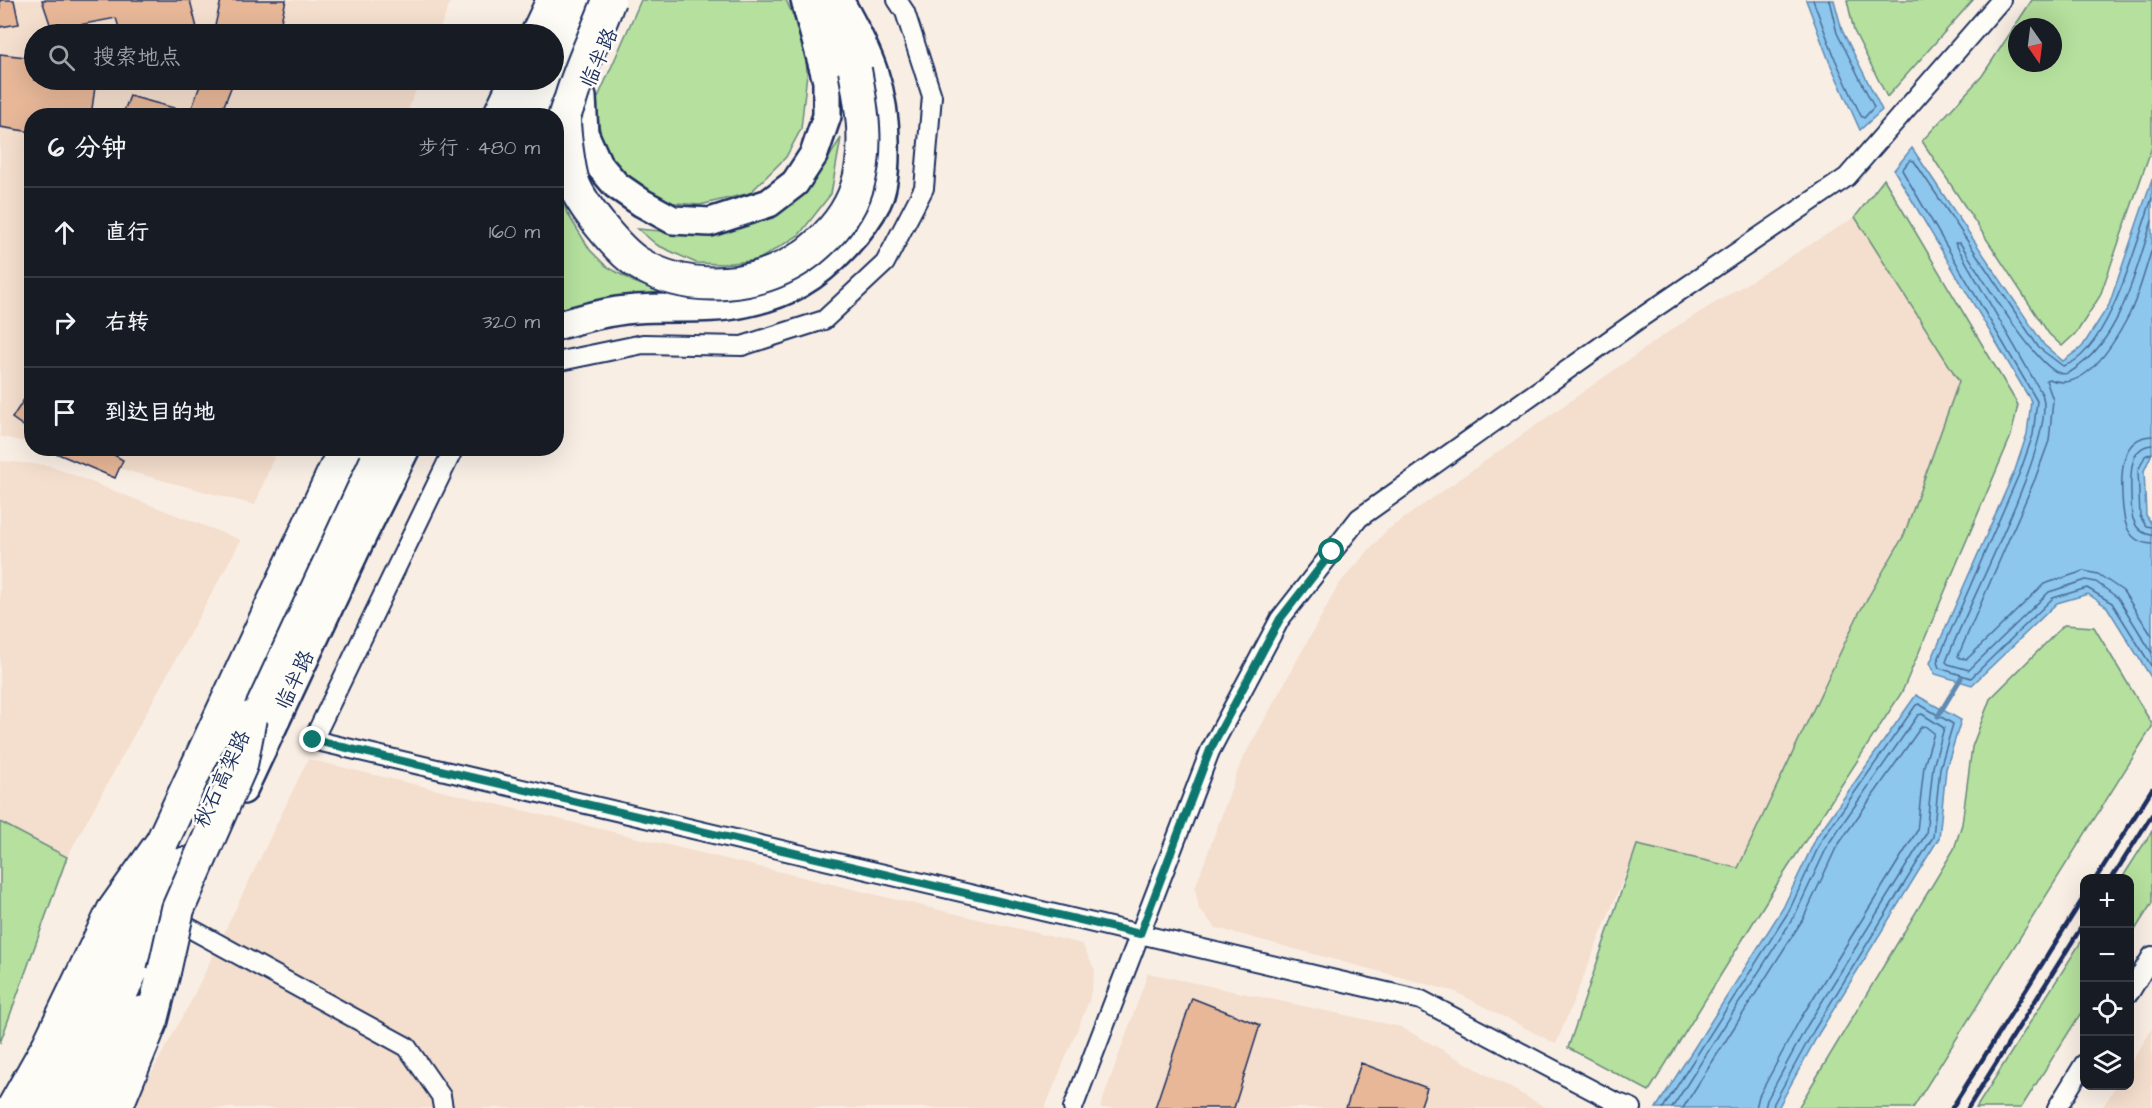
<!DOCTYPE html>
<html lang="zh">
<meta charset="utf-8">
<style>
:root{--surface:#171b24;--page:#20242c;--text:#f1f3f6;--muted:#9ea1a6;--line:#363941}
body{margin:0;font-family:"Architects Daughter","LXGW WenKai TC",sans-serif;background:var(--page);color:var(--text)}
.controls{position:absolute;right:18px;bottom:18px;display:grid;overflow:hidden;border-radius:12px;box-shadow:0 6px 24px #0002}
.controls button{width:54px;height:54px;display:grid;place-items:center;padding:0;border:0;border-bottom:2px solid var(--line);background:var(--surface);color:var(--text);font:30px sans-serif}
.compass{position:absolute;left:2008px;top:18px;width:54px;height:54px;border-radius:50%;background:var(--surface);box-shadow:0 6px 24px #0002;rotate:166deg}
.stop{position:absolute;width:18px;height:18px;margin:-14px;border:4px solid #0f766e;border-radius:50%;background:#fff}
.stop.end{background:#0f766e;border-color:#fff;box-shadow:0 2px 6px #0008}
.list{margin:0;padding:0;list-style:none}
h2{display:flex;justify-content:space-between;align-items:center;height:78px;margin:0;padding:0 24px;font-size:26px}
h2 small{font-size:20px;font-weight:400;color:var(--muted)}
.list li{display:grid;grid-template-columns:39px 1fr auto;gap:18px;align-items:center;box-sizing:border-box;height:90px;padding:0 24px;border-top:2px solid var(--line)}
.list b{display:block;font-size:22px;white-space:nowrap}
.list em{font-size:20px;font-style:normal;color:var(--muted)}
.icon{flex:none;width:33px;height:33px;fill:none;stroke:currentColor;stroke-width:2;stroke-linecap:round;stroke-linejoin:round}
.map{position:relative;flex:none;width:2152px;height:1108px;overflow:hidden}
.search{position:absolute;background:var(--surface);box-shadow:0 6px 24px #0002;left:24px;top:24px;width:540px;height:66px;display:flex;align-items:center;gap:15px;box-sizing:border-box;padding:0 21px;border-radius:33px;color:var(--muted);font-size:22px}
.panel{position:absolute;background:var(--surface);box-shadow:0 6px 24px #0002;left:24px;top:108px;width:540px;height:348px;border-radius:24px}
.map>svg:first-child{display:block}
.built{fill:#f4decd}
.green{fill:#b5e09d;stroke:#68887e;stroke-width:1.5;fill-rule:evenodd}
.water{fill:#8dc7ed;stroke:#5f8ab4;stroke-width:1.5}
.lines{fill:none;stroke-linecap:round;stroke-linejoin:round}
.shore{stroke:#496c97;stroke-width:1.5}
.stream{stroke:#5f8ab4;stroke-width:5}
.building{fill:#e7b798;stroke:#1b2f5e;stroke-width:1.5}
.street-casing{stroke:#1b2f5e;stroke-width:22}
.primary-casing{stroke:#1b2f5e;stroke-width:32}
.highway-casing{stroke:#1b2f5e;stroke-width:36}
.street{stroke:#fdfcf7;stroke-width:18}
.primary{stroke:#fdfcf7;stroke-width:27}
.highway{stroke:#fdfcf7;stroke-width:32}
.rail{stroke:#1b2f5e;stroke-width:4.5}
.highway-bridge-casing{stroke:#1b2f5e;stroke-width:36;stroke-linecap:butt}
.highway-bridge{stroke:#fdfcf7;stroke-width:32}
.route{stroke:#0f766e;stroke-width:8}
.labels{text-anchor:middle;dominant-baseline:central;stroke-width:5;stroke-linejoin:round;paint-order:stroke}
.street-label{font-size:21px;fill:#1b2f5e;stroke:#fdfcf7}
</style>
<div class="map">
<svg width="2152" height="1108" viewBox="0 0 2152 1108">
<rect width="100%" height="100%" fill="#f9eee4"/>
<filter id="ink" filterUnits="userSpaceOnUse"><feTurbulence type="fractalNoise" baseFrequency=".0167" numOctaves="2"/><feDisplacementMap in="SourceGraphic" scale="12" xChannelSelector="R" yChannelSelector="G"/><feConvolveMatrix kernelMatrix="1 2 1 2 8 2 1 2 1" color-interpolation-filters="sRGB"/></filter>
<g filter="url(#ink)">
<!-- built -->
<path class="built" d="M0 0H451L438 34H34V80H420L406 115 32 116 31 444 0 436Z
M1855 217 1959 380 1904 535 1738 868 1637 845 1556 1044 1456 992 1216 928 1199 909 1195 888 1241 762 1339 584 1386 531 1671 330Z
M46 449H277L255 505Z
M0 461 47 465 241 540 67 857 0 822Z
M308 759 1082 944 1095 970 1089 1001 1045 1108H132L190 1003Z
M1148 973 1401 1027 1547 1108H1100Z
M2152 1029V1108H2102L2116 1086H2130V1064Z"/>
<!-- green -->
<path class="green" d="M641 0H786L805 42 807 73 801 129 786 157 750 193 700 205 664 202 635 186 612 163 602 140 595 104Z
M1847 0H1973L1887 97 1854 31Z
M2032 0H2152V147L2100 296 2077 332 2062 346 2049 334 1922 141 1982 76ZM2017 27H2053V63H2017Z
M841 138 831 194 799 235 758 260 723 264 696 263 657 245 638 229C703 235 763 237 810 185 822 172 831 153 841 138Z
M558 177 566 211 590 250 606 266 634 282 676 296 571 306 557 312Z
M1884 179 2018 405 2011 436 1902 692 1772 892 1649 1091 1568 1048 1637 845 1738 868 1859 613 1904 535 1959 381 1855 217Z
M2064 625 2094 627 2152 724V727L1913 1108H1798L1954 849 1962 824 1972 747 1990 699Z
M0 822 67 857 0 1043Z
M2152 831V903L2130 938V878H2122Z
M2084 937V1008L2021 1108H1976Z"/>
<!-- water -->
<path class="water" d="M1806 0H1834L1842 30 1882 110 1860 130 1829 61Z
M1912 148 2044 345 2063 361 2082 347 2109 305 2152 179V453L2144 471 2146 515 2152 525V679L2107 607 2088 594 2057 603 1972 685 1935 674 1930 663 2015 470 2027 434 2031 401 1894 170Z
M1916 695 1961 720 1946 769 1939 838 1819 1033 1778 1108H1656L1783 908 1817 836Z"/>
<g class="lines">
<!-- shore -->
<path class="shore" d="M1813 0 1835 59 1861 116 1864 118 1874 107 1837 33 1829 0
M2152 198C2138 238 2108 355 2063 366L2039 348 1914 161 1910 160 1902 170 2037 401 2033 435 2020 472 1937 662 1939 668 1971 678 2053 598 2087 588 2112 603 2152 667
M2152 221C2136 269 2122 334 2079 366 2073 370 2067 376 2059 373 2034 365 1977 269 1960 243H1955L2042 394C2059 436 1964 611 1946 662L1948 664 1969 670 2049 592 2086 580 2096 582 2118 598 2152 653
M2152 249C2145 270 2139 295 2129 315 2115 342 2084 395 2049 379L2046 380 2053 400 2049 441 2035 479 1958 656 1960 658 1967 659 2044 584 2084 571 2098 574 2123 591 2152 636
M2152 436C2121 437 2121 472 2122 495 2123 516 2124 543 2152 544
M2152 445C2127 447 2131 480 2131 497 2132 505 2130 515 2134 521 2137 530 2143 534 2152 535
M2152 453 2145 456 2138 471 2140 516 2146 526 2152 527
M1663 1108 1789 911 1822 839 1916 705 1919 704 1953 724 1940 768 1933 837 1814 1030 1774 1103 1773 1108
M1672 1108 1795 915 1829 843 1918 715 1922 714 1944 728 1933 767 1926 834 1807 1026 1767 1100 1765 1108
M1683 1108 1803 919 1836 848 1921 727 1925 726 1934 733 1924 766 1917 831 1799 1021 1759 1096 1756 1108"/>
<!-- stream -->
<path class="stream" d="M1938 716 1961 678"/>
</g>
<!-- building -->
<path class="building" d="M0 0H14L19 24 0 27Z
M42 0H190L198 32 187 34H121L116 18 52 30Z
M221 0H286L278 34H213Z
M0 54 34 58V80H61L60 82 95 87 91 116H32V132L0 127Z
M202 80H234L220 116H189Z
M130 96 185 111 184 116H122Z
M32 387V432L12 418Z
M44 448H102L123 460 115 478Z
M1192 998 1260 1025 1234 1108H1155Z
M1361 1063 1427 1088 1420 1108H1346Z"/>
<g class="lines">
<!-- street casing -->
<g class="street-casing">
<path id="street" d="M556 362 643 344 742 346 824 320 885 263 924 188 932 96 905 12 897 0
M454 448 313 740 1421 1000 1613 1101 1632 1108
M184 925 407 1047 441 1096 443 1108
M2130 992 2152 956
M1073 1108 1210 751 1280 619 1359 518 1639 319 1847 177 2001 0
M2057 1108 2084 1064"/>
</g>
<!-- primary casing -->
<g class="primary-casing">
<path id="primary" d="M582 97 584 133 598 164 616 185 642 203 673 220 710 222 769 203 795 183 814 154 827 116V81L805 0
M556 326C583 318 608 311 636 309 672 306 709 311 745 303 787 294 815 279 845 246 857 233 869 218 877 202 884 188 885 169 885 153 887 91 869 53 839 0
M243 790 358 545 406 448
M61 1082 161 857
M93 1108 142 1010"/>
</g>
<!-- highway casing -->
<g class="highway-casing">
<path id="highway" d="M820 0 842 41 855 70
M537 34 553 0
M554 62 582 0
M499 116 516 80
M529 116 546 80
M239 743 375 448
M13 1108 49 1044 113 911 162 842
M40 1108 63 1056
M67 1108 182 864
M116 1108 152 1020 164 972"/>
</g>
<!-- street -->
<use href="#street" class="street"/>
<!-- primary -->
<use href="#primary" class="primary"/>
<!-- highway -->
<use href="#highway" class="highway"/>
<!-- rail -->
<path class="rail" d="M2096 878 2152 789
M2112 878 2152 815
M1952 1108 2084 897
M1968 1108 2084 923"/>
<!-- highway-bridge casing -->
<g class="highway-bridge-casing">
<path id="highway-bridge" d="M609 0C597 33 581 64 571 98 569 104 565 112 564 119 564 133 569 170 573 182 581 205 618 250 638 263 690 295 762 288 809 252 830 235 849 213 857 187 869 148 862 108 855 70
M162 842 345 448
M164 972 178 909 241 765 250 718"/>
</g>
<!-- highway-bridge -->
<use href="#highway-bridge" class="highway-bridge"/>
</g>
</g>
<g class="lines" filter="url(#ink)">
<!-- route -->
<path class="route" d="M313 740 1140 934 1210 750 1280 619 1332 552"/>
</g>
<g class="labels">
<!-- street labels -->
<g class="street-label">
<text transform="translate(599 58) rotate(-66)">临半路</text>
<text transform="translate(295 680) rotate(-65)">临半路</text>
<text transform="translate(222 779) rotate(-65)">秋石高架路</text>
</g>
</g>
</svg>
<div class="controls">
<button>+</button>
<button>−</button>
<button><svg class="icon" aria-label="locate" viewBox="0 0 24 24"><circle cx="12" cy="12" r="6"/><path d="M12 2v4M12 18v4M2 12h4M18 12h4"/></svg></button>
<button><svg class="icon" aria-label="layers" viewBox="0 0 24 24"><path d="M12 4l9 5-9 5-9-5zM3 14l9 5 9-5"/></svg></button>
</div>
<svg class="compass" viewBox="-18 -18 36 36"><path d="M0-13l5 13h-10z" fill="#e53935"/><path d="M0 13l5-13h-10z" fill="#9ea1a6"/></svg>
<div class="stop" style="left:1332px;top:552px"></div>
<div class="stop end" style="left:313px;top:740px"></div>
<div class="search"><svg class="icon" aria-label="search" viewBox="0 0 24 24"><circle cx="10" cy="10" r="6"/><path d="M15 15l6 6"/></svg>搜索地点</div>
<section class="panel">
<h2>6 分钟<small>步行 · 480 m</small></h2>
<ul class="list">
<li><svg class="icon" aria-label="ahead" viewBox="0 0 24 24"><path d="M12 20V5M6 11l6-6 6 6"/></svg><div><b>直行</b></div><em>160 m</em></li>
<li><svg class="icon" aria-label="right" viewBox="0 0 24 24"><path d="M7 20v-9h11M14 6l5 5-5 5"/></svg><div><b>右转</b></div><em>320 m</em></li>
<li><svg class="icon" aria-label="arrive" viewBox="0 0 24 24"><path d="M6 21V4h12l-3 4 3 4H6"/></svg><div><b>到达目的地</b></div></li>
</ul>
</section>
</div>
